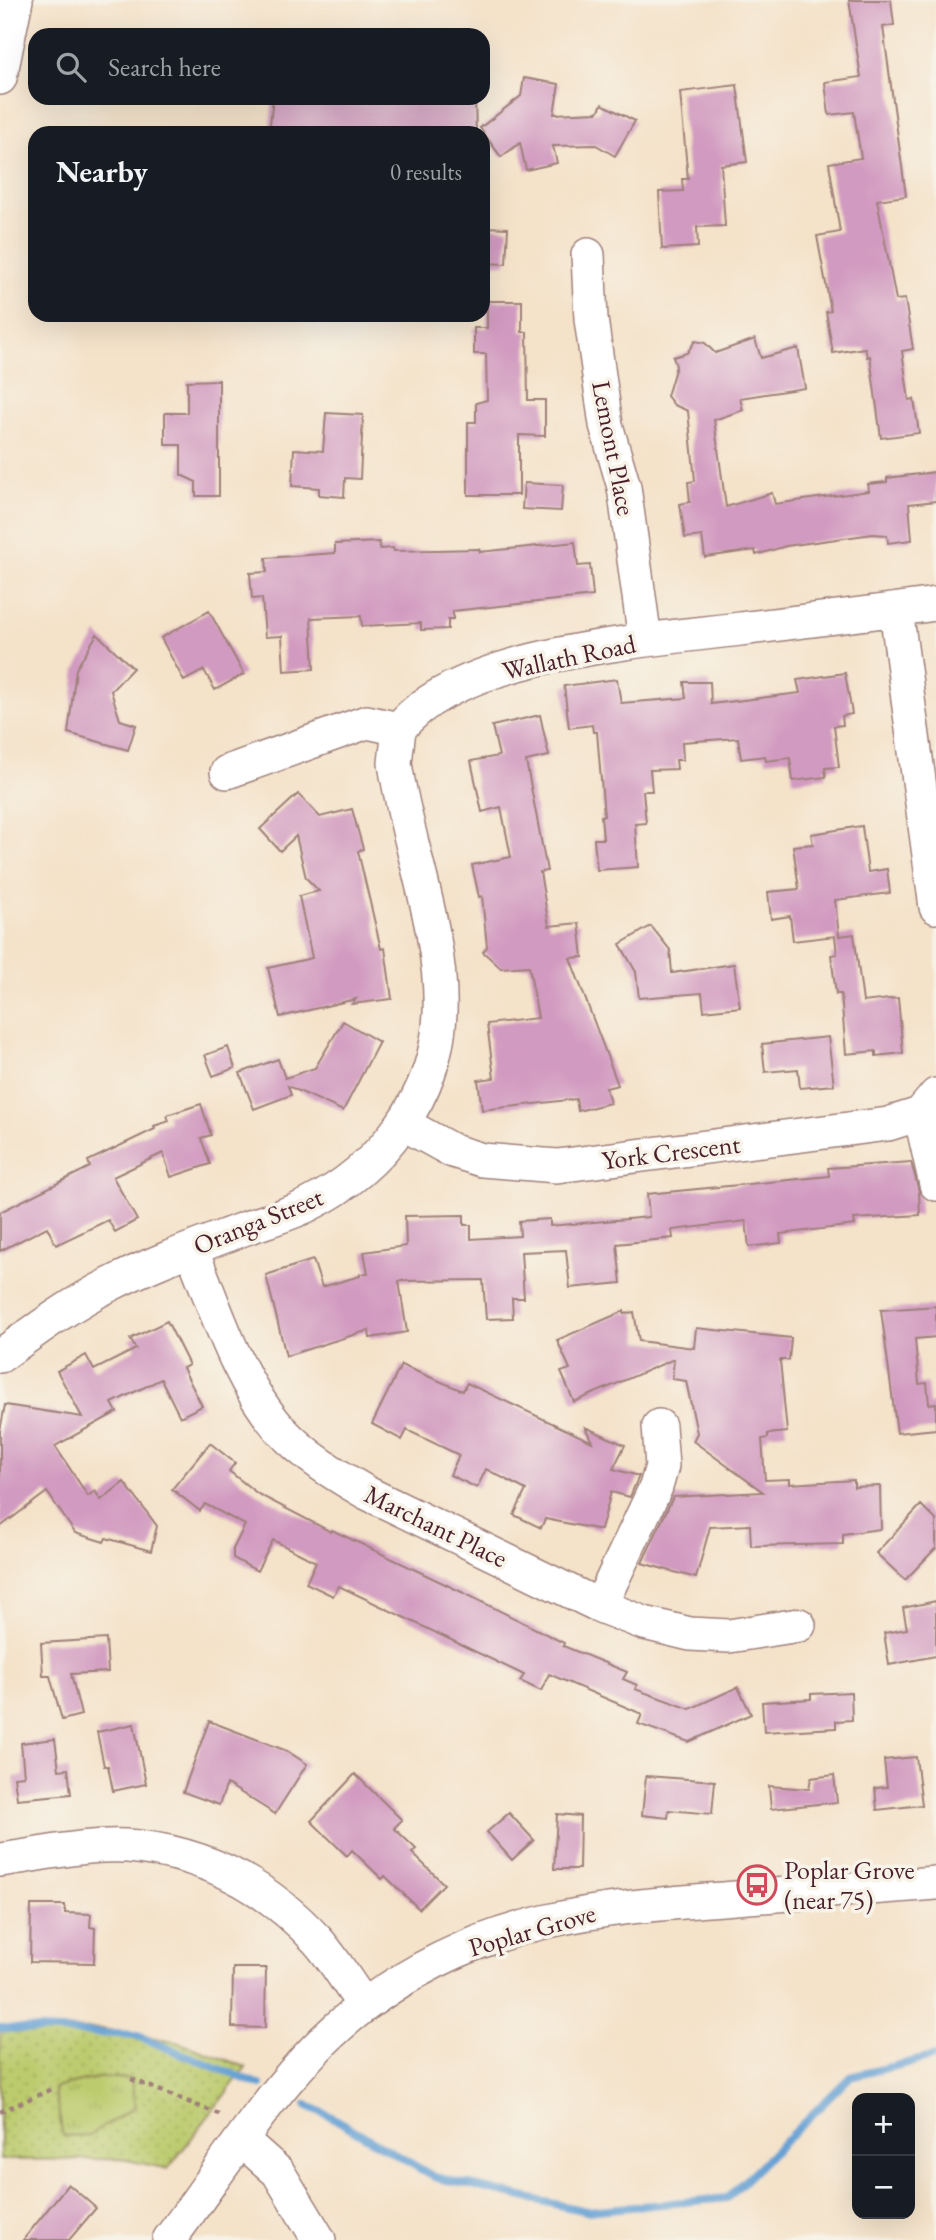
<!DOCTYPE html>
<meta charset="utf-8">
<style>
:root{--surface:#171b24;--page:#20242c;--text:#f1f3f6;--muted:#9ea1a6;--line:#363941}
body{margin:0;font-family:"EB Garamond",serif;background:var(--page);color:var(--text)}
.controls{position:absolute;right:21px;bottom:21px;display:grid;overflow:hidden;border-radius:14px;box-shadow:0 7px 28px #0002}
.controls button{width:63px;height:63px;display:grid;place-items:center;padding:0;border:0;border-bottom:2px solid var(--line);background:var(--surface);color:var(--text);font:35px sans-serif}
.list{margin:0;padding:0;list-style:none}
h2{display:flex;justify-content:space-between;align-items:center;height:91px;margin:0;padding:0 28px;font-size:30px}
h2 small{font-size:23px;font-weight:400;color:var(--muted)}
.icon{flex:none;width:38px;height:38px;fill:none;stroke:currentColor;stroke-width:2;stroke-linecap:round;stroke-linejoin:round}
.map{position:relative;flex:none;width:936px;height:2240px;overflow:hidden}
.search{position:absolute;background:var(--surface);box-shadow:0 7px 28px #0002;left:28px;top:28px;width:462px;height:77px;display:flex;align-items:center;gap:18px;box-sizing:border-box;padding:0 24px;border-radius:21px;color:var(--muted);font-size:26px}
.panel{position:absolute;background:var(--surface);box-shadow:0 7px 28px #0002;left:28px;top:126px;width:462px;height:196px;border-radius:21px}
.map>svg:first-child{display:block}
.grass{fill:url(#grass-dots);stroke:#83754c;stroke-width:2}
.park{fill:url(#park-tufts);stroke:#83754c;stroke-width:2}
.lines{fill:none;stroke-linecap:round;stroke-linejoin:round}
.stream{stroke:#629fd3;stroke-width:8}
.building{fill:#d19ac0}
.minor-casing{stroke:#9f807a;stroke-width:36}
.path{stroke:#9f807a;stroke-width:4.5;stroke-dasharray:5 5;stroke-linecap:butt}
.minor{stroke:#fff;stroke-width:33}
.labels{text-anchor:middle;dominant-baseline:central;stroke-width:7;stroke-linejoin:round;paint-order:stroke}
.street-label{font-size:26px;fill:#4a1f2b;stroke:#f7f3e8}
.poi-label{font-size:26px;fill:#4a1f2b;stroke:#f7f3e8;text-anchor:start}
</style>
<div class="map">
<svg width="936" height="2240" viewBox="0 0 936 2240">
<defs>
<pattern id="grass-dots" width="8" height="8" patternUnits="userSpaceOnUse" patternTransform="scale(1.75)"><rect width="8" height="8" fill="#bccb6d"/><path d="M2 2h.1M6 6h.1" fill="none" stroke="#a3ae5f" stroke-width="1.8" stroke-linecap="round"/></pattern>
<pattern id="park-tufts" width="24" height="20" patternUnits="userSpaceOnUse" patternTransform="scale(1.75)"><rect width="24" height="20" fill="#bccb6d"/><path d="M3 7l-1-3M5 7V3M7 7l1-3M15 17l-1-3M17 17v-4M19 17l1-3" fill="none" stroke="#a3ae5f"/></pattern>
</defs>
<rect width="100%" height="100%" fill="#f7f3e8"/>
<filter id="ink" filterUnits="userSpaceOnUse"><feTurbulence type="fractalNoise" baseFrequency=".0143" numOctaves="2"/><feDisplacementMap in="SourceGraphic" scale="14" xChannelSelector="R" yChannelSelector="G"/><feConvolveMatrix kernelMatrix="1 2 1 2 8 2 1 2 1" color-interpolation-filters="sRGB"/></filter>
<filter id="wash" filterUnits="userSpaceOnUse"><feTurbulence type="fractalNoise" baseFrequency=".00686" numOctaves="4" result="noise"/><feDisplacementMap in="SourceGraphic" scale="28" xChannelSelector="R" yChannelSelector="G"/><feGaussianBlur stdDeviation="1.57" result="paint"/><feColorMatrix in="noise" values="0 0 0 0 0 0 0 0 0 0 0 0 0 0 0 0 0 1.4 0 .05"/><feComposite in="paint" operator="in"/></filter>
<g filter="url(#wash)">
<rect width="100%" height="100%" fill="#f4e2c9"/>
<!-- grass -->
<path class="grass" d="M0 2028 103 2029 177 2042 246 2067 168 2169 122 2159 0 2160Z"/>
<!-- park -->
<path class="park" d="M102 2077 131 2079 135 2107 90 2135 63 2136 54 2088Z"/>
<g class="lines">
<!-- stream -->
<path class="stream" d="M0 2028 135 2035 260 2085
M306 2105 332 2117 434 2177 586 2211 727 2198 850 2077 936 2056"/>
</g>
<g id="blocks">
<!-- building -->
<path class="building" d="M849 0H891L894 25 883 27 906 196 877 200 896 300 905 299 913 349 902 351 909 400 914 399 919 433 881 438 870 356 867 357 865 348 833 353 826 312 831 311 817 236 840 232 829 163 861 158 854 112 829 115 825 82 861 77Z
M524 78 559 84 554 114 598 112 602 104 635 121 615 156 596 145 553 146 557 163 526 170 520 143 501 157 480 128 521 96Z
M737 85 747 162 721 165 725 226 697 227 698 247 662 249 659 192 683 191 682 179H688L680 92Z
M273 98H475L476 133H269Z
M483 227 508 228 506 264 483 263Z
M487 301H522V332H527L528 400H545V436L519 435V495H468V422H476V403L487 400 486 354H474V328H487Z
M755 339 761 358 798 348 805 388 740 398 743 410 714 420 726 507 772 493 775 504 869 491 868 484 887 482V478L936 472V501L909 504 912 540 888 543 887 535 873 534 786 546 756 555 755 550 705 557 702 536 685 538 680 504 690 502 688 482 695 481 688 411 674 405 667 396 676 366 673 357 687 353 695 341 705 343 715 353Z
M219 380V496H196V482L181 475V445H165V413H187V381Z
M326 413 363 415 360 479 345 478 344 497 319 495V488L292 486 294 449 323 451Z
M524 483 563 485 561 511 522 509Z
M379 542 380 549 393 548 394 551 479 549 480 552 575 542 578 566 590 565 593 596 453 611V619H448V629L421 630V623L362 626 361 616 311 618 314 669 284 671 282 636 265 637 262 598 252 599 250 573 267 572 266 558 335 553V544Z
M209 611 244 674 215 690 204 670 184 681 161 638Z
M97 634 133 668 111 691 120 720 136 725 128 750 68 733 76 669Z
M845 673 852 714 842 716 843 725 834 726 839 767 825 768 826 777 793 781 790 758 766 761 765 756 741 759 738 738 682 742 683 760H676L677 769 650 770 652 791H643L646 823 635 824 638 867 597 870 594 839H603L601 816H604L597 732H593L592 725 569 728 564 686 617 679 621 703 686 698 684 682H710L711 704 800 693 797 680Z
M540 715 549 756 526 761 547 871 540 872 549 926 579 923 583 957 570 958 618 1085 606 1088 610 1103 578 1111 576 1099 482 1110 478 1080 494 1078 487 1024 538 1018 529 966 501 968 483 952 487 947 482 896 479 897 472 865 511 857 501 807 482 812 471 761 499 756 492 726Z
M298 794 320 817 352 809 363 849 358 851 381 949 385 948 392 999 352 1004 356 999 280 1017 268 968 312 958 299 896 319 891 306 878 296 836 280 851 260 829Z
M862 826 868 872 887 869 890 893 835 900 839 936 854 934 863 1002 898 998 903 1053 876 1056V1051L846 1054 841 994H836L831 955 837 954 835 936 793 941 790 916 771 919 768 892 799 889 793 846 813 844 811 834Z
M651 926 670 950 672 973 734 964 740 1007 704 1011 702 993 639 998 636 972 620 944Z
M343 1021 379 1042 343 1111 288 1086 291 1095 254 1109 240 1073 278 1059 285 1078 315 1068Z
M828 1037 834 1085 800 1088 798 1069 765 1072 762 1044Z
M228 1047 235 1068 213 1076 205 1055Z
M201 1104 211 1135 201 1138 210 1164 171 1177 163 1153 113 1177 137 1220 115 1232 108 1220 56 1245 47 1227 0 1251V1212L90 1167 88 1161 155 1129 154 1126 169 1121 167 1115Z
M911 1162 919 1191 920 1215 854 1219 855 1225 780 1234 781 1243 749 1247 746 1221 672 1230 673 1238 617 1244 621 1283 570 1288 566 1250 521 1252 524 1298H512L513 1318 486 1319 483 1280 399 1281 407 1332 370 1338 369 1330 286 1356 266 1275 313 1260 322 1287 360 1276V1274L368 1273 364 1252 406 1246 405 1216 464 1215V1225H471V1239L520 1236 519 1221 550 1219V1226L649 1217 647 1194 829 1176 828 1168Z
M936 1306V1337L915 1339 919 1384 927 1383 929 1404 936 1403V1429L897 1433 881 1310Z
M624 1311V1314L634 1312 639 1341 694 1348 696 1328 791 1338 789 1360H780L787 1432 768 1434V1438L762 1439 765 1480 790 1479V1484L854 1480V1487L880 1486 881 1529 843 1534V1544L751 1546 750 1525 710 1527 696 1578 642 1563 673 1497 763 1492 693 1441 697 1433 686 1381 672 1379 674 1359 574 1402 561 1372 570 1369 557 1340Z
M167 1321 189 1365 183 1368 202 1406 180 1417 161 1379 112 1403 117 1412 55 1446 88 1496 95 1491 101 1500 124 1482 157 1526 151 1551 106 1538 104 1542 75 1533 47 1492 0 1527V1431L5 1405 82 1417 57 1371 86 1355 94 1370 136 1349 130 1339Z
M401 1365 463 1391 467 1383 592 1442 585 1427 625 1445 613 1469 639 1476 630 1497 611 1492 601 1530 545 1519 541 1528 514 1515 526 1490 486 1469 477 1488 450 1475 459 1455 407 1430 402 1440 372 1424Z
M210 1443 235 1463 229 1471 258 1494 331 1532 332 1530 468 1595 564 1643 563 1646 627 1672 623 1679 637 1685 635 1689 690 1709 738 1687 751 1714 689 1742 638 1724 642 1714 549 1674 541 1691 520 1681 524 1675 339 1586 333 1596 306 1583 316 1562 273 1540 257 1571 233 1558V1549L245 1525 205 1504 200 1511 172 1489Z
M921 1505 936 1520V1548L905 1580 876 1553Z
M936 1601V1656L889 1665 884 1633 907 1629 903 1608Z
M106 1639 108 1672 71 1674 81 1715 62 1720 50 1676H43L41 1643Z
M851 1692 852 1720 836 1721V1728L764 1732 762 1702 811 1699V1694Z
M209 1721 287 1751 307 1764 275 1814 227 1784 219 1805 183 1792Z
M134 1724 146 1784 113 1791 108 1766H104L97 1732Z
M55 1739 59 1770 68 1769 71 1794 17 1799 14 1777 24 1776 21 1743Z
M916 1757 922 1805 877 1810 875 1788 887 1787 884 1760Z
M355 1774 402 1820 394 1828 416 1849 412 1853 444 1884 419 1909 385 1876 382 1879 352 1850 347 1856 311 1821Z
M834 1775 837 1802 771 1809 769 1786 809 1789 811 1778Z
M646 1776 715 1781 712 1814 669 1810 668 1818 642 1815Z
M509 1813 534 1840 512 1860 487 1832Z
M557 1814 580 1816 579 1869H554Z
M31 1905H65V1913L91 1914 90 1927 95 1928 94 1963 30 1962Z
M233 1968H266L265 2028 232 2027Z
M68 2184 96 2208 69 2240H23Z"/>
</g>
</g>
<g filter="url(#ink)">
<use href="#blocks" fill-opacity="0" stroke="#9f807a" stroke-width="2"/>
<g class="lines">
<!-- minor casing -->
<g class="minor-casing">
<path id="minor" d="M0 78 16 0
M588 255 591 319 606 425 624 487 645 640
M896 610 936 907
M227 772 367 722 399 729C456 653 650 640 740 629 805 621 871 613 936 604
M920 1114 936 1184
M404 1124 453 1151 482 1160 557 1166 888 1124 920 1114 936 1095
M191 1249C216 1308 237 1381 281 1430 306 1457 336 1475 367 1493L600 1606 644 1623 690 1634 729 1636 799 1625
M0 1356C36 1330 71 1304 111 1284 152 1263 196 1247 238 1231 261 1222 286 1216 308 1205 381 1169 437 1096 440 1013 443 931 407 845 395 763L399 729
M600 1606 656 1487 662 1466 659 1426
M0 1860C44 1854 93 1842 138 1847 209 1855 269 1888 317 1940 335 1960 348 1984 364 2005
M243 2141 278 2172 319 2240
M169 2240C227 2162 286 2063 365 2005 482 1918 595 1908 735 1898 802 1893 869 1888 936 1883"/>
</g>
<!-- path -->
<path class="path" d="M131 2079 221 2115
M0 2112 54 2088"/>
<!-- minor -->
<use href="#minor" class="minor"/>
</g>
</g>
<!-- icons -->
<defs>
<g id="bus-ring" transform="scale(2.0125)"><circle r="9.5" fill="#f7f3e8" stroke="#d1495b" stroke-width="1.5"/><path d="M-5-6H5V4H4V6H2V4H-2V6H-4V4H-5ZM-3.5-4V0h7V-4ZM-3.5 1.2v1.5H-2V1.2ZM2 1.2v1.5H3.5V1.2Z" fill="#d1495b"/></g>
</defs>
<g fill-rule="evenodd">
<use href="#bus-ring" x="757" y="1885"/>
</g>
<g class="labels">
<!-- street labels -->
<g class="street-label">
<text transform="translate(614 448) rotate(79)">Lemont Place</text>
<text transform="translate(569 657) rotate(-12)">Wallath Road</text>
<text transform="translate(671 1152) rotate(-7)">York Crescent</text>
<text transform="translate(258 1221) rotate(-22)">Oranga Street</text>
<text transform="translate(436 1526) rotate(26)">Marchant Place</text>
<text transform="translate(532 1930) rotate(-16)">Poplar Grove</text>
</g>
<!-- poi labels -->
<g class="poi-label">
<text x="784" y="1870">Poplar Grove<tspan x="784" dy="30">(near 75)</tspan></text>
</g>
</g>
</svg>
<div class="controls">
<button>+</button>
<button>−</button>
</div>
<div class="search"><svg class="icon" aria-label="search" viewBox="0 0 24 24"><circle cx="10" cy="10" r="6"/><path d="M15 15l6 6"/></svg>Search here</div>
<section class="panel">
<h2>Nearby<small>0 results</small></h2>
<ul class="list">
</ul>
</section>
</div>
